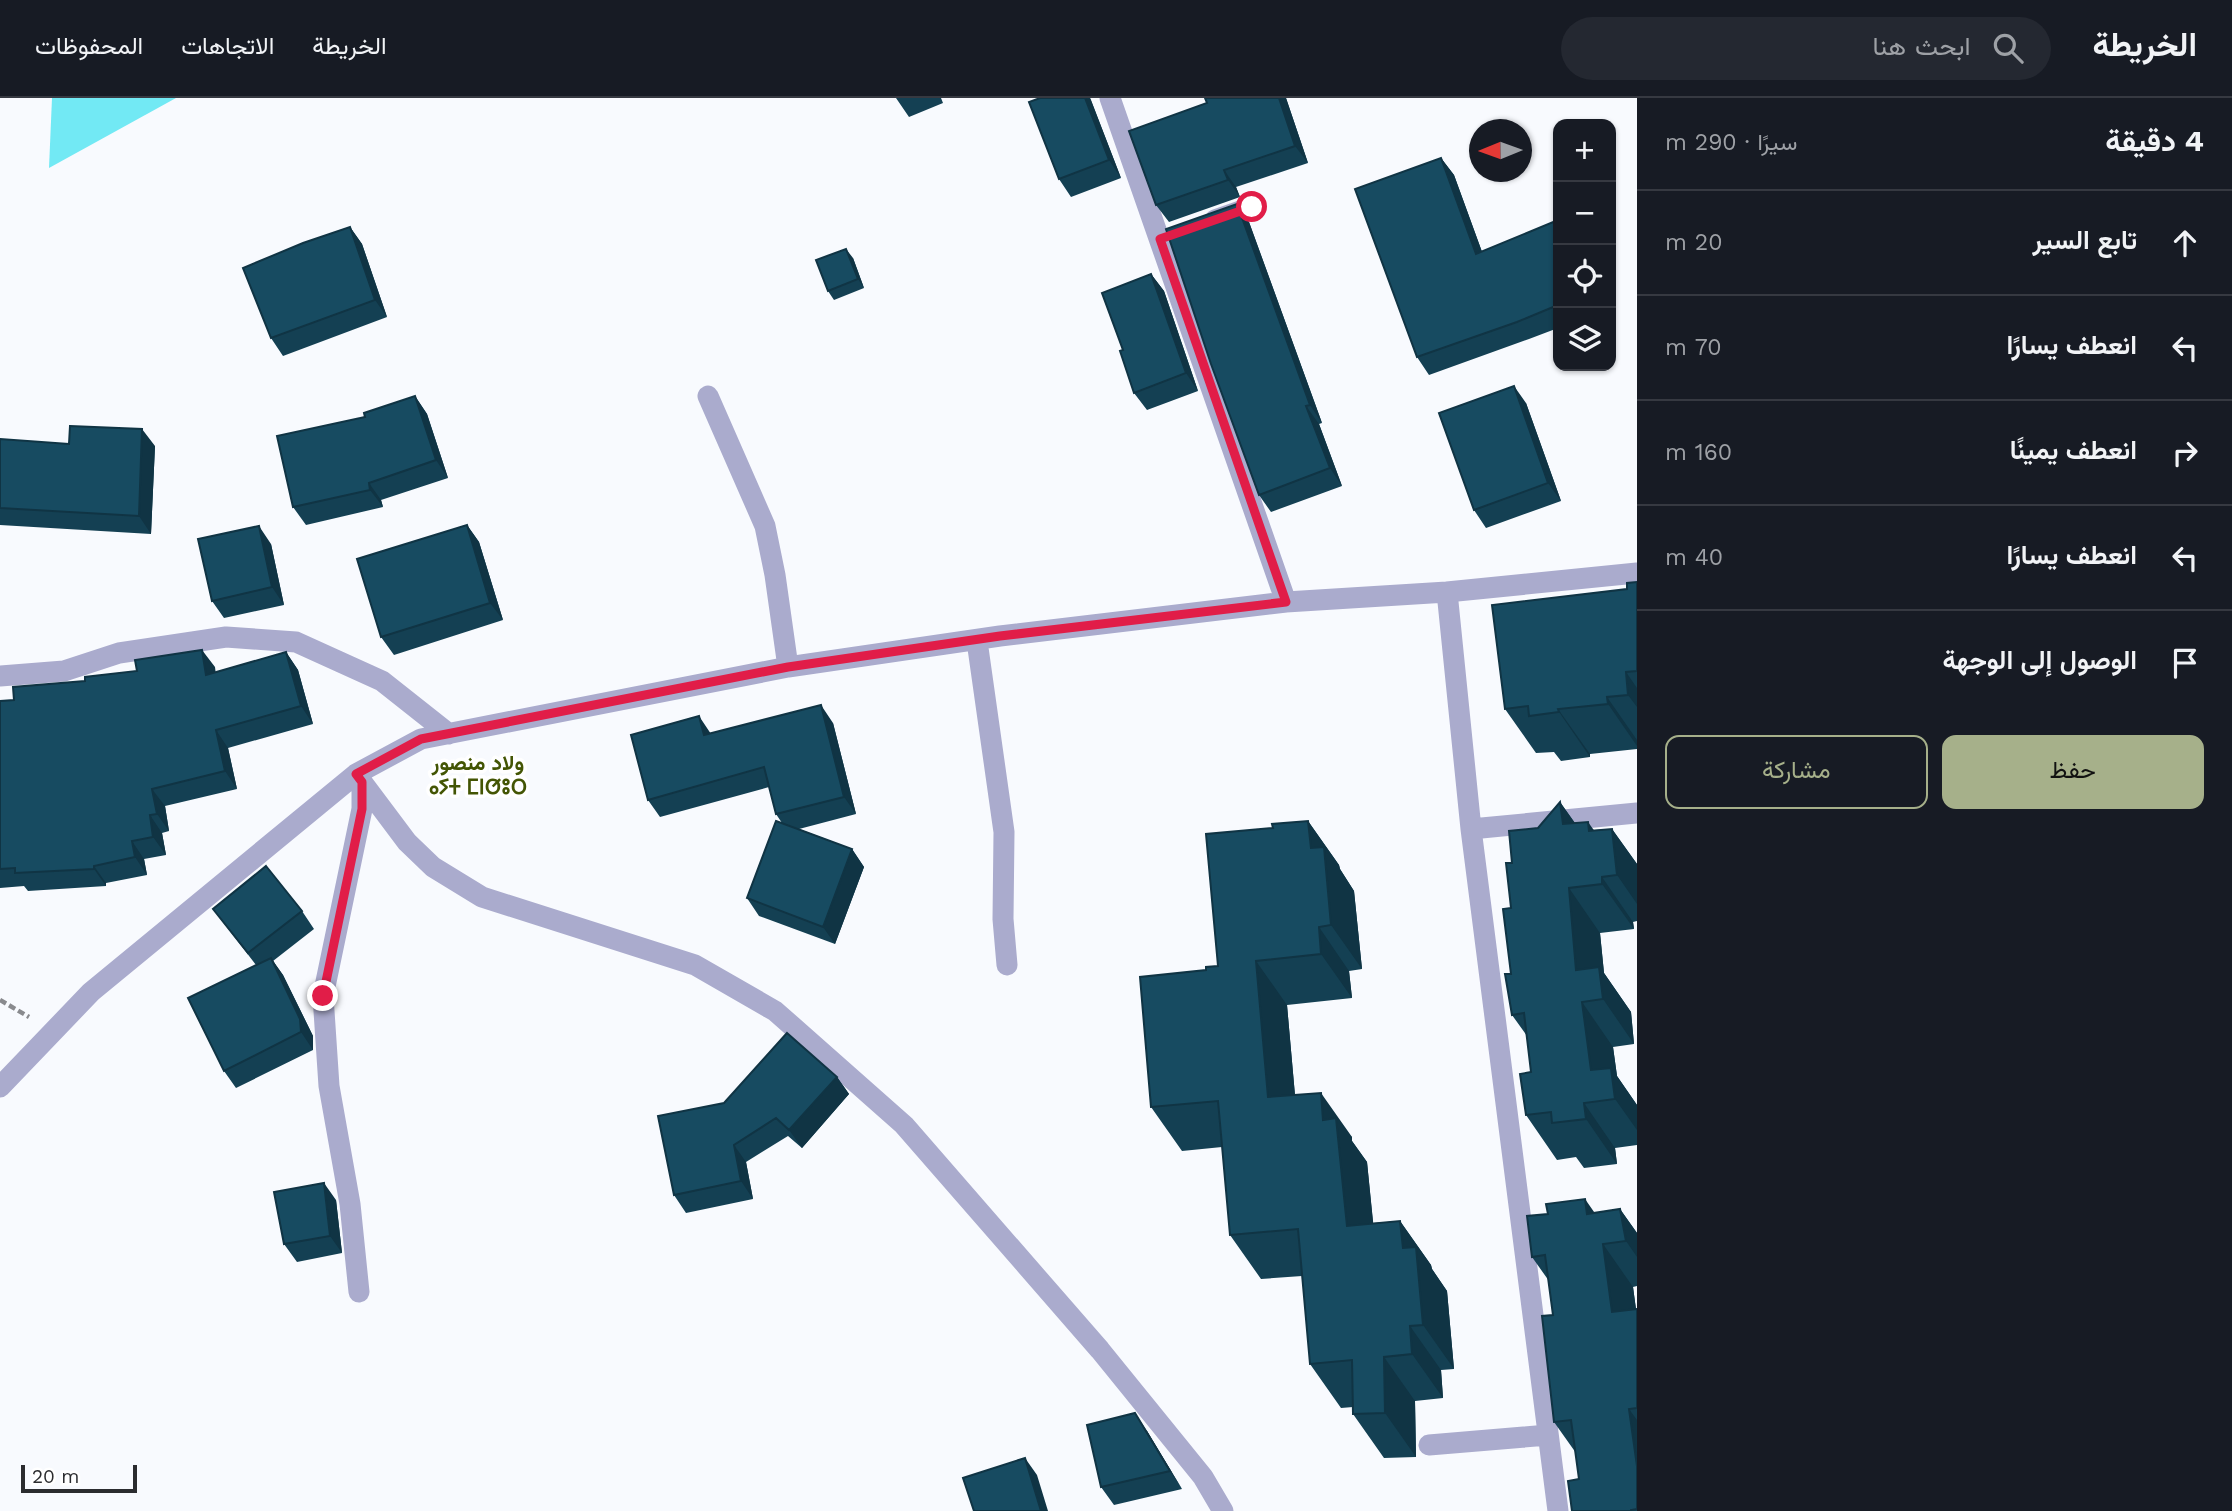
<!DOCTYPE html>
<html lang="ar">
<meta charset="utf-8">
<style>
:root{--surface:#171b24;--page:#242831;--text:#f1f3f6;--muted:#9ea1a6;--line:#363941;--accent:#a6b08a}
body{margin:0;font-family:"Work Sans",Vazirmatn,"Noto Sans Tifinagh",sans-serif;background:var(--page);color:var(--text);direction:rtl}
.controls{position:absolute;right:21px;top:21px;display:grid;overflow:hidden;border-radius:14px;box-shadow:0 2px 5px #0004}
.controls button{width:63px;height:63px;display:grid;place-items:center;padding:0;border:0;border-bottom:2px solid var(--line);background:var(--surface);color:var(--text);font:35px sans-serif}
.compass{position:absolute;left:1469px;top:21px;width:63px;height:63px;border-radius:50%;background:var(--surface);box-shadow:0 2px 5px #0004;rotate:269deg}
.scale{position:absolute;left:21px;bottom:18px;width:116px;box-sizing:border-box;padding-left:7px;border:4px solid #2b2c2f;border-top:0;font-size:19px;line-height:24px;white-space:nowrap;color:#2b2c2f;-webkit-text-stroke:5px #fff;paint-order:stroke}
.stop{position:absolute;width:21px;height:21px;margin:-16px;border:5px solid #e11d48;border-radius:50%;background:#fff}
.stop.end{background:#e11d48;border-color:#fff;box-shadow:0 2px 7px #0008}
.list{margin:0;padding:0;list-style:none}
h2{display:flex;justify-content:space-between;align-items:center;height:91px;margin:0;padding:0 28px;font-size:30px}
h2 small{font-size:23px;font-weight:400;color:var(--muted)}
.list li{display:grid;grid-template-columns:46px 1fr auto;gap:21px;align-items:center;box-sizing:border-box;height:105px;padding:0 28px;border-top:2px solid var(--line)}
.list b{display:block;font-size:26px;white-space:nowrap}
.list em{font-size:23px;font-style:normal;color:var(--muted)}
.actions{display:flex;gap:14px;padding:21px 28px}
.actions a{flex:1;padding:16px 0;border:2px solid var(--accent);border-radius:14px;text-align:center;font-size:24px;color:var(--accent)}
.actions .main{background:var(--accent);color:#111}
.icon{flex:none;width:38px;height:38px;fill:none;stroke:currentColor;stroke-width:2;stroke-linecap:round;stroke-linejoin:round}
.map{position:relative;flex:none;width:1637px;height:1413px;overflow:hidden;direction:ltr}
header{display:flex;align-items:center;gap:42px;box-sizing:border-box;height:98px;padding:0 35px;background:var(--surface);border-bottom:2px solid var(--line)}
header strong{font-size:33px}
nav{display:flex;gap:38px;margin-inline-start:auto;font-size:24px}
.search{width:490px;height:63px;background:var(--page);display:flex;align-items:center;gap:18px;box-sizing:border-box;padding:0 24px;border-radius:38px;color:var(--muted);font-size:26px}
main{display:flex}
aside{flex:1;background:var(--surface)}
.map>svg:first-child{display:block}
.water{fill:#72e9f4}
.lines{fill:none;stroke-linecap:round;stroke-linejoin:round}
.path{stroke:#898a8e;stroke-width:4.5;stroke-dasharray:7 3.5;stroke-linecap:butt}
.minor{stroke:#aaabcd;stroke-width:21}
.wall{fill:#144053}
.shaded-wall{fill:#103444}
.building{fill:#174b61;stroke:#103444;stroke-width:2}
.route{stroke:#e11d48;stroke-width:9}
.labels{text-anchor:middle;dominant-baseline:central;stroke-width:7;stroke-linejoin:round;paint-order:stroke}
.quarter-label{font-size:21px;font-weight:bold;fill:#435504;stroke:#fff}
</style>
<header>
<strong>الخريطة</strong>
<div class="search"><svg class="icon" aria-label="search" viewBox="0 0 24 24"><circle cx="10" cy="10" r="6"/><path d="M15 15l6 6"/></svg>ابحث هنا</div>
<nav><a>الخريطة</a><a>الاتجاهات</a><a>المحفوظات</a></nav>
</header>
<main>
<aside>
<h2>4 دقيقة<small>سيرًا · 290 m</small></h2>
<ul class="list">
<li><svg class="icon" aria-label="ahead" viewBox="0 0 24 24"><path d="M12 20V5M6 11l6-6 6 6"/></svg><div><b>تابع السير</b></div><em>20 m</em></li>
<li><svg class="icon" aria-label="left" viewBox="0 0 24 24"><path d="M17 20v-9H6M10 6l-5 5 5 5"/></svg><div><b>انعطف يسارًا</b></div><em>70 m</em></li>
<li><svg class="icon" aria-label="right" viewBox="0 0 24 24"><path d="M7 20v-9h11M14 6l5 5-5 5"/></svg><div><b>انعطف يمينًا</b></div><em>160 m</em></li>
<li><svg class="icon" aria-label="left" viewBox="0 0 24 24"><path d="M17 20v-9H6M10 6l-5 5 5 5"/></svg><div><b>انعطف يسارًا</b></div><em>40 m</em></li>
<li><svg class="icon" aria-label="arrive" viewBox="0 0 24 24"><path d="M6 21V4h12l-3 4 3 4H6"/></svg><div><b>الوصول إلى الوجهة</b></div></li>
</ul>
<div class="actions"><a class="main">حفظ</a><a>مشاركة</a></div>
</aside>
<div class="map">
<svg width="1637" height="1413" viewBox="0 0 1637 1413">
<rect width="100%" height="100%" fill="#f8fafe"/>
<!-- water -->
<path class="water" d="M52 0H176L49 70Z"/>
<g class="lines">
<!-- path -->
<path class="path" d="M0 902 29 919"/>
<!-- minor -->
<path class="minor" d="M1110 0 1286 504
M1215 122 1252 109
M708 298 765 428 775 477 788 569
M1447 494 1471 731 1558 1413
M977 543 1004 734 1003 821 1007 867
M0 578 64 573 119 555 226 539 296 544 382 583 449 636
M356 676 407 744 433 769 482 799 695 867 775 913 904 1027 1100 1252 1203 1379 1223 1413
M1471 731 1637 715
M0 989 91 894 356 676 421 641 788 569 1000 538 1286 504 1447 494 1637 475
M359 1194 350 1106 329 988 323 898 362 711V684
M1429 1347 1548 1337"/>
</g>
<!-- wall -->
<path class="wall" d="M896 0H941L943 5 909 19Z
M1040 0H1090L1121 80 1071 99 1059 81Z
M1205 0H1286L1308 65 1236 89 1240 99 1169 124 1156 107 1207 5Z
M1441 60 1454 77 1482 154 1558 122V230L1529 241 1429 277 1417 259Z
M1249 124 1322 325 1319 326 1342 388 1271 414 1259 397Z
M350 129 362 146 387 219 283 258 271 240Z
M853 160 864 190 834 202 828 193Z
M1151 176 1164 193 1198 293 1147 312 1134 295 1123 252Z
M415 298 427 316 448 380 381 402 383 409 306 427 293 409 365 319Z
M1526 305 1561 403 1486 430 1474 412Z
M0 341 69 346 155 348 151 436 0 427Z
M467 427 479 444 503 522 394 557 381 539Z
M271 446 284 507 224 520 212 503Z
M1637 484V651L1590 656V659L1561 663 1554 654 1536 655 1505 611 1627 491Z
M286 554 298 572 313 626 228 650 237 691 165 708 169 733 162 735 166 757 144 761 147 777 106 785V788L28 793 24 788 0 790V603L14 602 85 583 215 569V574Z
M833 625 856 716 799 731 852 751 864 769 835 846 759 818 747 800 782 725 776 716 769 689 660 719 648 702 711 635Z
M1560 704 1575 725 1594 732 1612 731 1637 766V823L1633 824 1634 831 1600 835 1604 875 1631 914 1634 946 1613 949 1617 978 1637 1007V1047L1615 1050 1617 1066 1584 1070 1576 1059 1557 1062 1526 1017 1531 974 1527 938 1512 917 1511 810 1538 730Z
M1308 723 1339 767 1340 771 1354 793 1362 871 1349 873 1352 900 1287 907 1295 997 1352 1039V1043L1367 1064 1373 1125 1400 1123 1431 1167 1432 1171 1447 1193 1454 1271 1441 1272 1443 1300 1415 1303 1416 1359 1384 1360 1353 1316V1309L1341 1310 1310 1266 1302 1178 1261 1181 1230 1137 1222 1049 1182 1053 1151 1009 1206 872 1218 868 1273 730Z
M213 811 302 813 314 831 273 863 283 877 313 938V952L236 990 224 973 256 867Z
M837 979 849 996 802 1050 788 1038 746 1064 753 1101 686 1115 674 1097 724 1005Z
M336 1102 342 1155 297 1164 284 1146Z
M1620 1111 1637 1135V1188L1633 1189 1636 1212 1637 1211V1413H1572L1579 1381 1576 1355 1554 1324 1553 1217 1549 1183 1532 1159 1548 1116 1594 1115Z
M1147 1333 1182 1391 1114 1407 1101 1389Z"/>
<!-- shaded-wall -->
<path class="shaded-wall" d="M1085 0H1090L1091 2 1121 80 1109 62Z
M1279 0H1286L1308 65 1295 48Z
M1441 60 1454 77 1489 173 1476 156Z
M1224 72 1236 89 1240 99 1228 82Z
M1237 106 1249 124 1322 325 1310 307Z
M350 129 362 146 387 219 375 202Z
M846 151 853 160 864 190 858 181Z
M1151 176 1164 193 1198 293 1186 275Z
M1514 288 1526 305 1561 403 1548 385Z
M415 298 427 316 448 380 436 362Z
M1306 308 1319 326 1342 388 1330 370Z
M142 331 155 348 151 436 139 418Z
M369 385 381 402 383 409 370 392Z
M467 427 479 444 503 522 490 505Z
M259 428 271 446 284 507 272 489Z
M202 552 215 569 218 594 206 577Z
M286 554 298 572 313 626 301 608Z
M1626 574 1637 590V609L1628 597Z
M1607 599 1637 642V648L1608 606Z
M821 607 833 625 856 716 844 699Z
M1558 611 1590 656V659L1559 614Z
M699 618 711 636 704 637Z
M216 632 228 650 237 691 225 673Z
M152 691 165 708 169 733 157 716Z
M1560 704 1591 748 1563 726Z
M150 717 162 735 166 757 153 739Z
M1308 723 1339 767 1340 771 1354 793 1362 871 1331 827 1311 750Z
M1588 724 1616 763 1612 731 1637 766V806L1617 777 1589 733Z
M132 743 144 761 147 777 135 759Z
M852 751 864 769 835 846 823 829Z
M94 768 106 785V788L94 771Z
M1602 779 1633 824 1634 831 1602 786Z
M1569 790 1600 835 1604 875 1631 914 1634 946 1603 901 1576 872Z
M1319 829 1349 873 1352 900 1321 856Z
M271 860 283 877 313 938V952L301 934Z
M1256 863 1287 907 1299 1043 1268 999Z
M1582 904 1613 949 1617 978 1637 1007V1032L1615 1001 1591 972Z
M837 979 849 996 802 1050 789 1032Z
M1321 995 1352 1039V1043L1367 1064 1378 1172 1347 1128 1323 1022Z
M1584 1005 1615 1050 1617 1066 1586 1021Z
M734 1047 746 1064 753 1101 741 1083Z
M324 1085 336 1102 342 1155 330 1138Z
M1585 1101 1615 1144 1587 1116Z
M1620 1111 1637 1135V1159L1626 1143Z
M1400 1123 1431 1167 1432 1171 1447 1193 1454 1271 1423 1227 1403 1150Z
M1603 1146 1633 1189 1637 1218 1612 1214Z
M1410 1228 1441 1272 1443 1300 1412 1256Z
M1384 1259 1415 1303 1416 1359 1385 1315Z
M1629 1311 1637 1322V1368Z
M1135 1315 1147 1333 1182 1391 1170 1373Z
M1025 1360 1037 1377 1048 1413H1041Z"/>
<!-- building -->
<path class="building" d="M1040 0H1085L1109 62 1059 81 1029 4Z
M1205 0H1279L1295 48 1224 72 1228 82 1156 107 1129 33 1207 5Z
M1441 60 1476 156 1558 122V207L1517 224 1417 259 1355 91Z
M1237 106 1310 307 1306 308 1330 370 1259 397 1211 266 1166 131Z
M350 129 375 202 271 240 243 170 303 145Z
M846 151 858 181 828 193 816 162Z
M1151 176 1186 275 1134 295 1120 253 1123 252 1102 195Z
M1514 288 1548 385 1474 412 1439 315Z
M415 298 436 362 369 385 370 392 293 409 277 338 365 319 364 315Z
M70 328 142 331 139 418 0 410V341L69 346Z
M467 427 490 505 381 539 357 461Z
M259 428 272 489 212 503 198 441Z
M1637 484V573L1626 574 1628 597 1607 599 1608 606 1558 611 1559 614 1529 618 1528 608 1505 611 1492 507 1627 491V485Z
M202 552 206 577 286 554 301 608 216 632 225 673 152 691 157 716 150 717 153 739 132 743 135 759 94 768V771L15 775V770L0 771V603L14 602 13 589 85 583V579L137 573 135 562Z
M821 607 844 699 776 716 764 669 648 702 631 637 699 618 704 637Z
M1560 704 1563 726 1588 724 1589 733 1612 731 1617 777 1602 779V786L1569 790 1576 872 1599 869 1603 901 1582 904 1591 972 1611 970 1615 1001 1584 1005 1586 1021 1552 1025 1551 1014 1526 1017 1520 976 1531 974 1524 915 1512 917 1505 876H1511L1503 811 1511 810 1506 765H1512L1509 733 1538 730Z
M776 723 852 751 823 829 747 800Z
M1308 723 1311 750 1324 749 1331 827 1319 829 1321 856 1256 863 1268 999 1321 995 1323 1022 1336 1020 1347 1128 1400 1123 1403 1150 1416 1149 1423 1227 1410 1228 1412 1256 1384 1259 1385 1315 1353 1316 1352 1262 1310 1266 1298 1131 1230 1137 1218 1003 1151 1009 1140 879 1206 872V869L1218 868 1206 736 1273 730 1272 726Z
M266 768 302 813 248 855 213 811Z
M271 860 300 921 301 934 224 973 188 900Z
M787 935 837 979 789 1032 776 1020 734 1047 741 1083 674 1097 658 1018 724 1005Z
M324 1085 330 1138 284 1146 274 1094Z
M1585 1101 1587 1116 1620 1111 1626 1143 1603 1146 1612 1214 1637 1211V1310L1629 1311 1637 1368V1411L1631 1412V1413H1572L1568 1383 1579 1381 1571 1322 1554 1324 1542 1218 1553 1217 1545 1157 1532 1159 1527 1118 1548 1116 1546 1106Z
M1135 1315 1170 1373 1101 1389 1087 1327Z
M1025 1360 1041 1413H974L963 1380Z"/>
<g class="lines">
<!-- route -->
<path class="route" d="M323 898 362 711V684L356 676 421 641 788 569 1000 538 1286 504 1160 141 1252 109"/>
</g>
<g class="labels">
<!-- quarter labels -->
<g class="quarter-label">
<text x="478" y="664">ولاد منصور<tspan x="478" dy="24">ⴰⵢⵜ ⵎⵏⵚⵓⵔ</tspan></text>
</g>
</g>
</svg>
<div class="controls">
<button>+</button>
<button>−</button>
<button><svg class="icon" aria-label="locate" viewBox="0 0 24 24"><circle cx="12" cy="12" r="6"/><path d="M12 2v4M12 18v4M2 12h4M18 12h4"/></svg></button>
<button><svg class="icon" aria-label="layers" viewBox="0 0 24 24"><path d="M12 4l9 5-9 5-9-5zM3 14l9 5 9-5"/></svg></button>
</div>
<svg class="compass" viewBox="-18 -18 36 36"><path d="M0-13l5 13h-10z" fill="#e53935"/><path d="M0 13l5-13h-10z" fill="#9ea1a6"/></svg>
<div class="scale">20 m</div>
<div class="stop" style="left:1252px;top:109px"></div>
<div class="stop end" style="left:323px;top:898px"></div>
</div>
</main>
